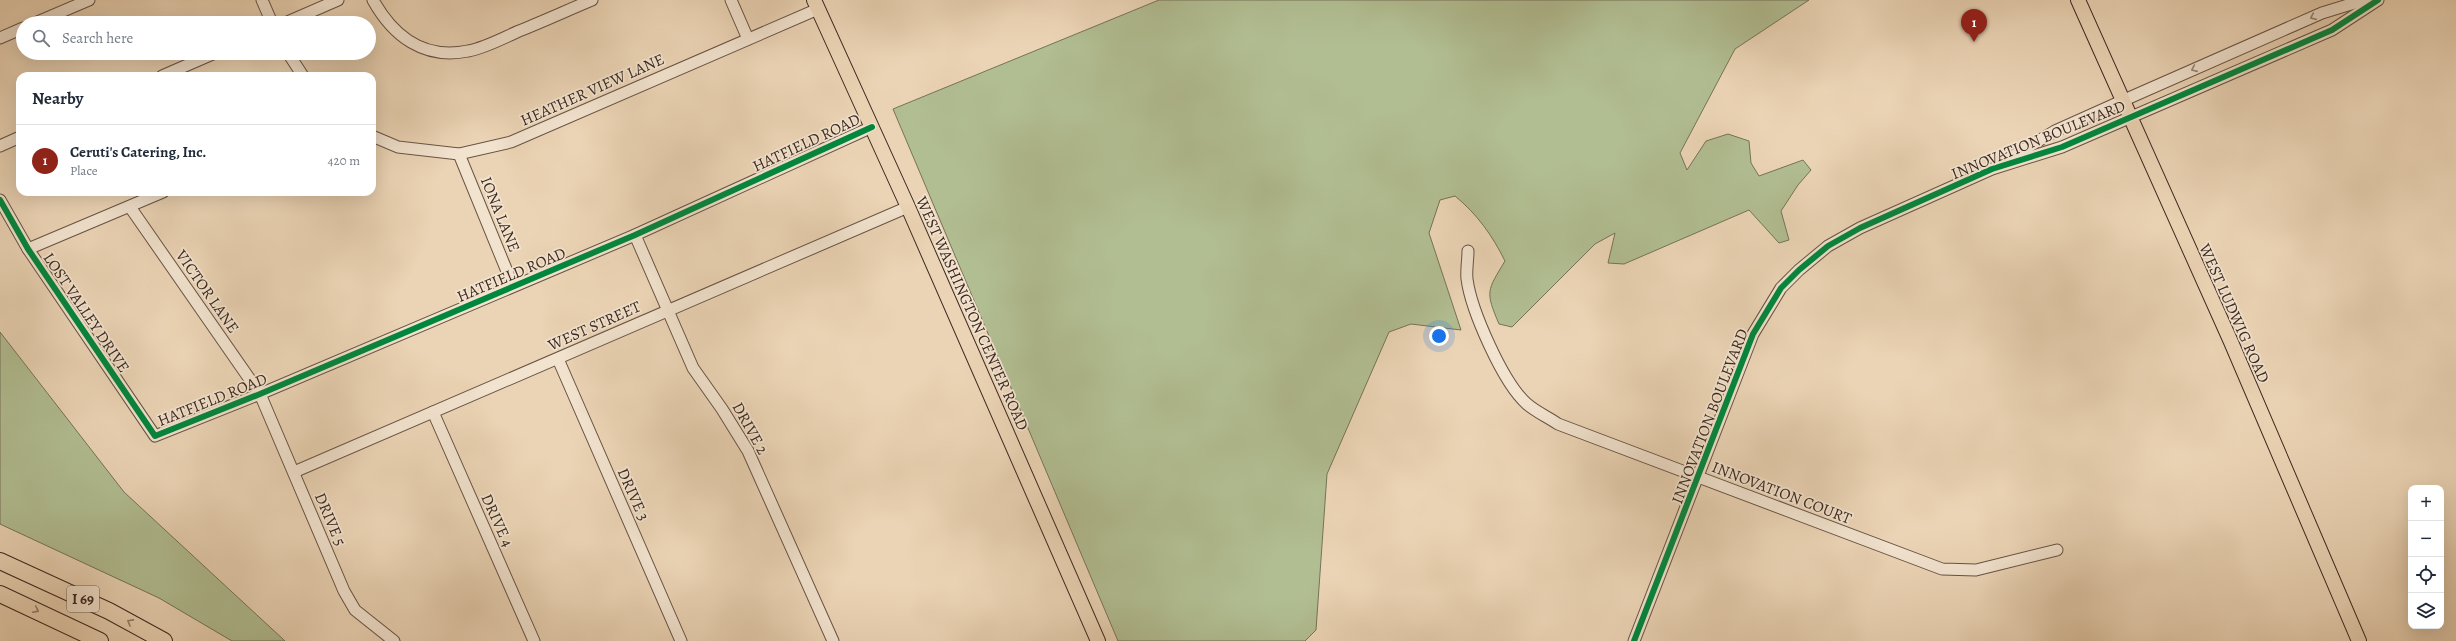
<!DOCTYPE html>
<html lang="en">
<head>
<meta charset="utf-8">
<style>
	:root { --surface:#fff; --page:#f2f2f3; --text:#1f2937; --muted:#747a83; --line:#e0e1e3; --accent:#8f2418 }
	body { margin:0; font-family:Alegreya,serif; background:var(--page); color:var(--text) }
	.controls { position:absolute; right:12px; bottom:12px; display:grid; overflow:hidden; border-radius:8px; box-shadow:0 4px 16px #0002 }
	.controls button { width:36px; height:36px; display:grid; place-items:center; padding:0; border:0; border-bottom:1px solid var(--line); background:var(--surface); color:var(--text); font:20px sans-serif }
	.you { position:absolute; left:1439px; top:336px; width:14px; height:14px; margin:-10px; border:3px solid #fff; border-radius:50%; background:#1a73e8; box-shadow:0 0 0 6px #1a73e833 }
	.badge { display:grid; place-items:center; width:26px; height:26px; border-radius:50%; background:var(--accent); color:#fff; font-size:13px; font-weight:700 }
	.pin { position:absolute; translate:-50% -33px; filter:drop-shadow(0 1px 2px #0008) }
	.pin::after { content:''; position:absolute; top:21px; width:14px; height:12px; background:inherit; clip-path:polygon(0 0,100% 0,50% 100%) }
	.list { margin:0; padding:0; list-style:none }
	h2 { display:flex; justify-content:space-between; align-items:center; height:52px; margin:0; padding:0 16px; font-size:17px }
	h2 small { font-size:13px; font-weight:400; color:var(--muted) }
	.list li { display:grid; grid-template-columns:26px 1fr auto; gap:12px; align-items:center; box-sizing:border-box; height:72px; padding:0 16px; border-top:1px solid var(--line) }
	.list b { display:block; font-size:15px; white-space:nowrap }
	.list p { margin:0; font-size:13px; white-space:nowrap; color:var(--muted) }
	.list em { font-size:13px; font-style:normal; color:var(--muted) }
	.icon { flex:none; width:22px; height:22px; fill:none; stroke:currentColor; stroke-width:2; stroke-linecap:round; stroke-linejoin:round }
	.map { position:relative; flex:none; width:2456px; height:641px; overflow:hidden }
	.search { position:absolute; background:var(--surface); box-shadow:0 4px 16px #0002; left:16px; top:16px; width:360px; height:44px; display:flex; align-items:center; gap:10px; box-sizing:border-box; padding:0 14px; border-radius:22px; color:var(--muted); font-size:15px }
	.panel { position:absolute; background:var(--surface); box-shadow:0 4px 16px #0002; left:16px; top:72px; width:360px; height:124px; border-radius:12px }
	.map>svg:first-child { display:block }
	.green { fill:#b1be92; stroke:#767359 }
	.lines { fill:none; stroke-linecap:round; stroke-linejoin:round }
	.minor-casing { stroke:#685345; stroke-width:13 }
	.major-casing { stroke:#3c2820; stroke-width:16 }
	.highway-casing { stroke:#3c2820; stroke-width:18 }
	.minor { stroke:#f2e3cf; stroke-width:11 }
	.major { stroke:#ebd4b5; stroke-width:14 }
	.highway { stroke:#ebd4b5; stroke-width:16 }
	.cycleway-casing { stroke:#f2e3cf; stroke-width:8 }
	.cycleway { stroke:#00873e; stroke-width:6 }
	.oneway { stroke:#978678 }
	.oneway2 { stroke:#947e6a }
	.labels { text-anchor:middle; stroke-width:3.5; stroke-linejoin:round; paint-order:stroke }
	.shield { fill:#f2e3cf; stroke:#736054; stroke-width:1 }
	.shield-label { font-size:15px; font-weight:bold; fill:#3c2820 }
	.street-label { font-size:16px; fill:#3c2820; stroke:#f2e3cf }
</style>
</head>
<body>
<div class="map">
<svg width="2456" height="641" viewBox="0 0 2456 641">
	<rect width="100%" height="100%" fill="#ebd4b5"/>
	<filter id="stains"><feTurbulence type="fractalNoise" baseFrequency=".005" numOctaves="4"/><feColorMatrix values="0 0 0 0 .2 0 0 0 0 .09 0 0 0 0 .02 0 0 0 .5 -.17"/></filter>
	<radialGradient id="worn" r=".72"><stop offset=".6" stop-color="#630" stop-opacity="0"/><stop offset="1" stop-color="#630" stop-opacity=".3"/></radialGradient>
	<g class="green">
		<path d="M1159 0H1809L1735 49 1680 153 1687 170 1706 141 1728 134 1749 141 1751 163 1759 176 1803 160 1811 170 1798 185 1781 211 1789 240 1779 243 1749 210 1624 264 1608 263 1615 233 1595 244 1512 327 1499 324C1485 291 1487 291 1505 261 1492 235 1477 214 1455 196L1440 200 1429 233 1461 330 1411 324 1389 332 1327 474 1316 630 1305 641H1118L893 109Z"/>
		<polygon points="0,332 124,492 285,641 232,641 159,598 0,524"/>
	</g>
	<g class="lines">
		<g class="minor-casing">
			<g id="minor">
				<polyline points="262,0 272,23"/>
				<path d="M373 0C393 36 424 60 468 51 485 48 503 38 519 31 544 21 568 10 592 0"/>
				<polyline points="731,0 748,39"/>
				<polyline points="35,23 89,0"/>
				<polyline points="285,23 338,0"/>
				<polyline points="0,38 23,28"/>
				<polyline points="288,53 303,76"/>
				<polyline points="162,76 215,53"/>
				<polyline points="372,136 398,147 459,154 511,142 818,9"/>
				<polyline points="0,146 20,137"/>
				<polyline points="459,154 513,286"/>
				<polyline points="2008,159 2055,131 2122,101 2322,13 2364,0"/>
				<polyline points="0,200 28,249 155,436 260,394 635,235 872,127"/>
				<polyline points="130,207 260,394 344,591 355,610 394,641"/>
				<polyline points="635,235 693,368 722,409 748,451 833,641"/>
				<polyline points="28,249 163,192"/>
				<path d="M1468 251C1468 260 1466 270 1467 279 1471 310 1503 383 1527 404 1536 412 1548 417 1558 424L1942 569 1976 570 2057 550"/>
				<polyline points="558,359 681,641"/>
				<polyline points="433,412 534,641"/>
				<polyline points="294,472 908,207"/>
				<polyline points="1634,641 1753,334 1781,288 1799,270 1828,246 1860,228 1992,169 2062,147 2332,30 2378,0"/>
			</g>
		</g>
		<g class="major-casing">
			<g id="major">
				<polyline points="814,0 908,207 1098,641"/>
				<polyline points="2078,0 2231,342 2359,641"/>
			</g>
		</g>
		<g class="highway-casing">
			<g id="highway">
				<polyline points="0,561 109,611 164,641"/>
				<polyline points="0,594 100,641"/>
			</g>
		</g>
		<use href="#minor" class="minor"/>
		<use href="#major" class="major"/>
		<use href="#highway" class="highway"/>
		<g class="cycleway-casing">
			<g id="cycleway">
				<polyline points="0,200 28,249 155,436 260,394 635,235 872,127"/>
				<polyline points="1634,641 1753,334 1781,288 1799,270 1828,246 1860,228 1992,169 2062,147 2332,30 2378,0"/>
			</g>
		</g>
		<use href="#cycleway" class="cycleway"/>
	</g>
	<defs><path id="oneway-chevron" d="M-2-3.5L2.5 0L-2 3.5" fill="none" stroke-width="1.6" stroke-linecap="round" stroke-linejoin="round"/></defs>
	<g class="oneway">
		<use href="#oneway-chevron" transform="translate(2313 17) rotate(156)"/>
		<use href="#oneway-chevron" transform="translate(2194 69) rotate(156)"/>
	</g>
	<g class="oneway2">
		<use href="#oneway-chevron" transform="translate(36 610) rotate(26)"/>
		<use href="#oneway-chevron" transform="translate(130 622) rotate(-151)"/>
	</g>
	<g class="labels">
		<rect class="shield" x="67" y="586" width="32" height="26" rx="3"/>
		<g class="shield-label">
			<text x="83" y="604">I 69</text>
		</g>
		<g class="street-label">
			<text transform="translate(592 89) rotate(-24)" y="6">HEATHER VIEW LANE</text>
			<text transform="translate(2038 139) rotate(-22)" y="6">INNOVATION BOULEVARD</text>
			<text transform="translate(806 142) rotate(-25)" y="6">HATFIELD ROAD</text>
			<text transform="translate(501 214) rotate(68)" y="6">IONA LANE</text>
			<text transform="translate(511 274) rotate(-23)" y="6">HATFIELD ROAD</text>
			<text transform="translate(208 291) rotate(55)" y="6">VICTOR LANE</text>
			<text transform="translate(87 312) rotate(56)" y="6">LOST VALLEY DRIVE</text>
			<text transform="translate(973 313) rotate(66)" y="6">WEST WASHINGTON CENTER ROAD</text>
			<text transform="translate(2235 313) rotate(66)" y="6">WEST LUDWIG ROAD</text>
			<text transform="translate(594 325) rotate(-24)" y="6">WEST STREET</text>
			<text transform="translate(212 399) rotate(-22)" y="6">HATFIELD ROAD</text>
			<text transform="translate(1709 416) rotate(-69)" y="6">INNOVATION BOULEVARD</text>
			<text transform="translate(751 428) rotate(61)" y="6">DRIVE 2</text>
			<text transform="translate(1782 492) rotate(21)" y="6">INNOVATION COURT</text>
			<text transform="translate(634 494) rotate(66)" y="6">DRIVE 3</text>
			<text transform="translate(331 519) rotate(67)" y="6">DRIVE 5</text>
			<text transform="translate(498 520) rotate(66)" y="6">DRIVE 4</text>
		</g>
	</g>
	<rect width="100%" height="100%" filter="url(#stains)"/>
	<rect width="100%" height="100%" fill="url(#worn)"/>
</svg>
<div class="controls">
<button>+</button>
<button>−</button>
<button><svg class="icon" aria-label="locate" viewBox="0 0 24 24"><circle cx="12" cy="12" r="6"/><path d="M12 2v4M12 18v4M2 12h4M18 12h4"/></svg></button>
<button><svg class="icon" aria-label="layers" viewBox="0 0 24 24"><path d="M12 4l9 5-9 5-9-5zM3 14l9 5 9-5"/></svg></button>
</div>
<div class="you"></div>
<div class="pin badge" style="left:1974px;top:42px">1</div>
<div class="search"><svg class="icon" aria-label="search" viewBox="0 0 24 24"><circle cx="10" cy="10" r="6"/><path d="M15 15l6 6"/></svg>Search here</div>
<section class="panel">
<h2>Nearby<small></small></h2>
<ul class="list">
<li><span class="badge">1</span><div><b>Ceruti's Catering, Inc.</b><p>Place</p></div><em>420 m</em></li>
</ul>
</section>
</div>
</body>
</html>
